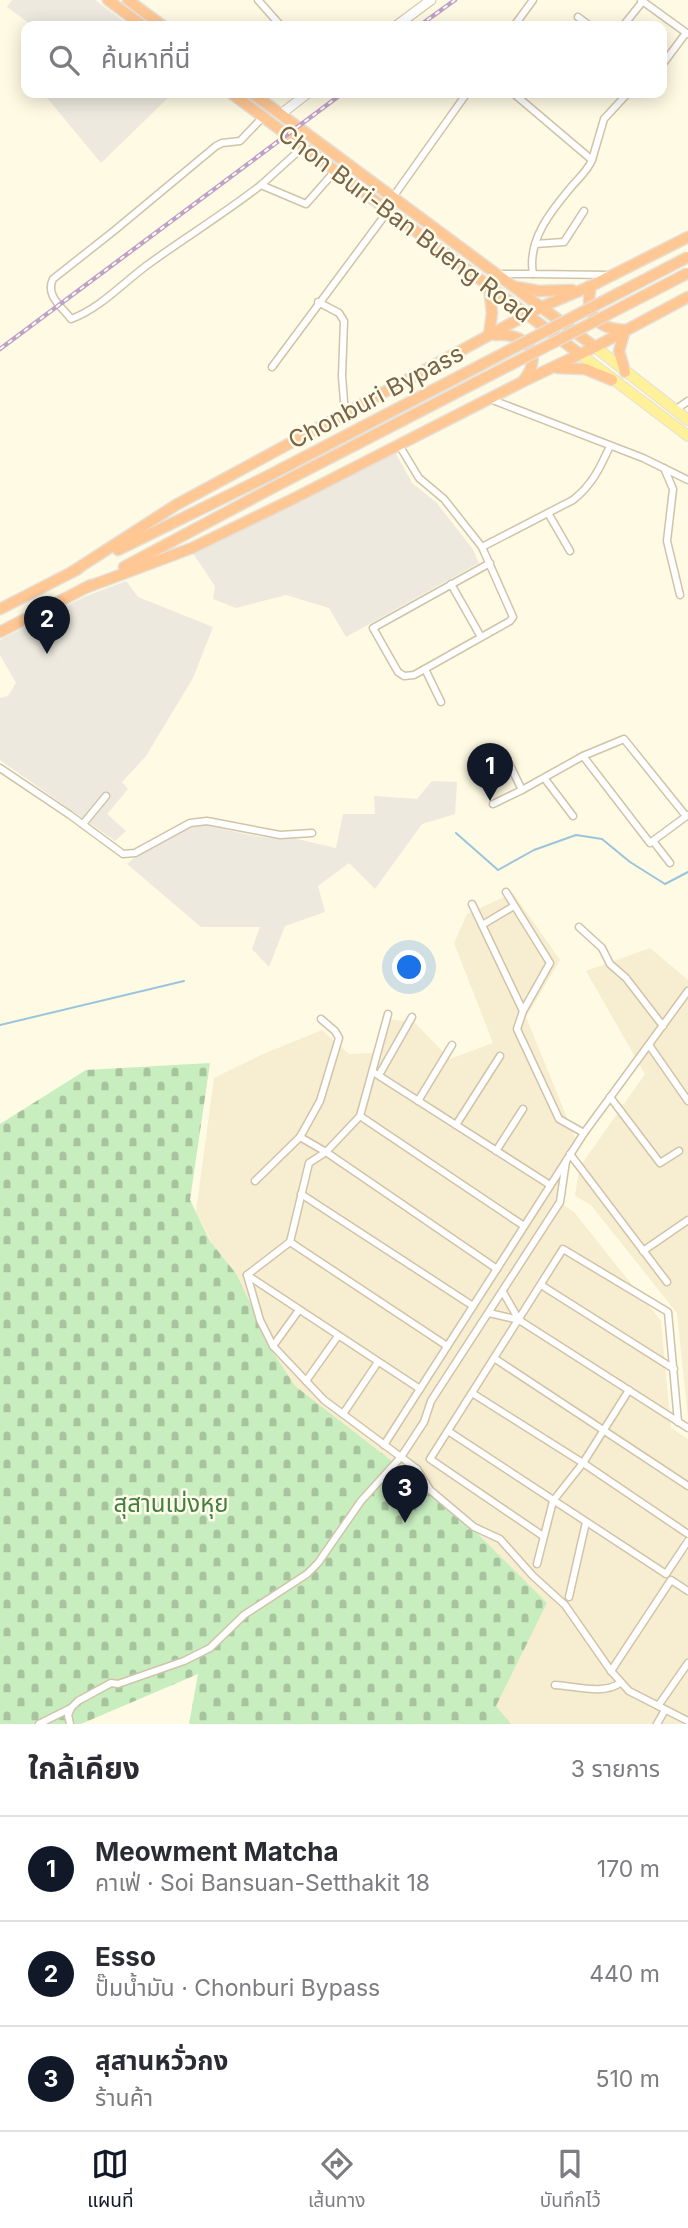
<!DOCTYPE html>
<html lang="th">
<head>
<meta charset="utf-8">
<style>
	:root { --surface:#fff; --page:#f7f7f7; --text:#2b2b33; --muted:#7c7c81; --line:#e1e1e2; --accent:#111827 }
	body { margin:0; font-family:Inter,"Noto Sans Thai",sans-serif; background:var(--page); color:var(--text) }
	.you { position:absolute; left:410px; top:968px; width:24px; height:24px; margin:-18px; border:5px solid #fff; border-radius:50%; background:#1a73e8; box-shadow:0 0 0 10px #1a73e833 }
	.badge { display:grid; place-items:center; width:46px; height:46px; border-radius:50%; background:var(--accent); color:#fff; font-size:23px; font-weight:700 }
	.pin { position:absolute; translate:-50% -58px; filter:drop-shadow(0 2px 4px #0008) }
	.pin::after { content:''; position:absolute; top:37px; width:24px; height:21px; background:inherit; clip-path:polygon(0 0,100% 0,50% 100%) }
	.list { margin:0; padding:0; list-style:none }
	h2 { display:flex; justify-content:space-between; align-items:center; height:91px; margin:0; padding:0 28px; font-size:30px }
	h2 small { font-size:23px; font-weight:400; color:var(--muted) }
	.list li { display:grid; grid-template-columns:46px 1fr auto; gap:21px; align-items:center; box-sizing:border-box; height:105px; padding:0 28px; border-top:2px solid var(--line) }
	.list b { display:block; font-size:26px; white-space:nowrap }
	.list p { margin:0; font-size:23px; white-space:nowrap; color:var(--muted) }
	.list em { font-size:23px; font-style:normal; color:var(--muted) }
	.icon { flex:none; width:38px; height:38px; fill:none; stroke:currentColor; stroke-width:2; stroke-linecap:round; stroke-linejoin:round }
	.map { position:relative; flex:none; width:688px; height:1724px; overflow:hidden }
	.search { position:absolute; background:var(--surface); box-shadow:0 4px 18px #0003; left:21px; right:21px; top:21px; height:77px; display:flex; align-items:center; gap:18px; box-sizing:border-box; padding:0 24px; border-radius:14px; color:var(--muted); font-size:26px }
	.sheet { height:406px; background:var(--surface) }
	nav { display:flex; justify-content:space-around; align-items:center; box-sizing:border-box; height:98px; border-top:2px solid var(--line); background:var(--surface); font-size:19px; color:var(--muted) }
	nav a { display:grid; justify-items:center; gap:4px }
	nav .on { color:var(--accent) }
	.map>svg:first-child { display:block }
	.residential { fill:#f7eed1 }
	.industrial { fill:#ede9de }
	.cemetery { fill:url(#cemetery-stones) }
	.lines { fill:none; stroke-linecap:round; stroke-linejoin:round }
	.stream { stroke:#9bc4dd; stroke-width:2 }
	.street-casing { stroke:#d1c3a8; stroke-width:9 }
	.secondary-casing { stroke:#d5c5a5; stroke-width:11 }
	.primary-casing { stroke:#e4e0da; stroke-width:12 }
	.highway-casing { stroke:#e4e0da; stroke-width:13 }
	.street { stroke:#fff; stroke-width:6 }
	.secondary { stroke:#fff; stroke-width:9 }
	.primary { stroke:#fff09a; stroke-width:10 }
	.highway { stroke:#ffc794; stroke-width:10 }
	.rail-casing { stroke:#bfa0c9; stroke-width:4.5 }
	.rail { stroke:#fffcec; stroke-width:2; stroke-dasharray:5; stroke-linecap:butt }
	.highway-bridge-casing { stroke:#e4e0da; stroke-width:13; stroke-linecap:butt }
	.highway-bridge { stroke:#ffc794; stroke-width:10 }
	.labels { text-anchor:middle; stroke-width:5; stroke-linejoin:round; paint-order:stroke }
	.street-label { font-size:24px; fill:#796446; stroke:#fffcec }
	.park-label { font-size:24px; fill:#42813d; stroke:#fffcec }
</style>
</head>
<body>
<div class="map">
<svg width="688" height="1724" viewBox="0 0 688 1724">
	<defs>
		<pattern id="cemetery-stones" width="16" height="16" patternUnits="userSpaceOnUse" patternTransform="scale(1.75)"><rect width="16" height="16" fill="#c8eec0"/><path d="M2 7V4a2 2 0 0 1 4 0v3zM10 15v-3a2 2 0 0 1 4 0v3z" fill="#a7c49e"/></pattern>
	</defs>
	<rect width="100%" height="100%" fill="#fefae3"/>
	<g class="residential">
		<polygon points="513,893 560,960 526,1017 579,1147 564,1175 561,1203 574,1212 661,1321 671,1428 688,1439 688,1525 680,1546 688,1552 688,1724 509,1724 493,1705 297,1393 265,1346 196,1212 214,1078 261,1055 322,1030 349,1054 376,1053 386,1019 414,1022 450,1059 493,1043 454,943 467,914"/>
		<polygon points="650,948 688,980 688,1419 677,1313 591,1205 575,1196 579,1168 645,1074 586,971"/>
	</g>
	<g class="industrial">
		<polygon points="12,0 95,0 130,26 33,26 7,7"/>
		<polygon points="43,93 173,93 101,163"/>
		<polygon points="395,452 412,483 436,502 472,548 479,563 346,637 329,608 286,595 236,608 213,599 215,586 192,552"/>
		<polygon points="126,581 138,597 213,627 193,678 146,756 122,782 128,789 107,814 126,831 115,841 0,760 0,698 8,696 16,683 0,655 0,640 84,597"/>
		<polygon points="432,781 457,782 455,814 422,824 375,889 349,863 318,886 325,912 285,926 269,967 252,949 260,927 201,927 127,864 135,857 189,827 206,825 245,834 277,839 293,838 336,848 343,814 375,814 374,796 417,799"/>
	</g>
	<polygon class="cemetery" points="210,1063 190,1200 210,1241 237,1275 272,1351 295,1386 402,1469 479,1535 547,1603 496,1706 511,1724 189,1724 198,1674 81,1724 0,1724 0,1124 86,1070"/>
	<g class="lines">
		<g class="stream">
			<polyline points="456,833 498,870 534,850 576,835 602,839 630,862 665,884 688,872"/>
			<polyline points="0,1025 184,981"/>
		</g>
		<g class="street-casing">
			<g id="street">
				<polyline points="258,0 281,26"/>
				<polyline points="641,0 688,34"/>
				<polyline points="578,17 590,26"/>
				<polyline points="514,26 533,0"/>
				<polyline points="623,26 643,1"/>
				<polyline points="662,65 686,33"/>
				<polyline points="513,93 592,160 604,119 628,93"/>
				<path d="M263 117 240 141 222 143 216 146 115 230 53 279C45 295 61 306 71 319 99 309 122 284 146 266 184 238 224 214 261 185L306 204 335 171"/>
				<path d="M592 160C588 170 579 178 572 186 551 211 527 240 533 274L608 275"/>
				<polyline points="261,185 303,147"/>
				<polyline points="393,197 467,93"/>
				<polyline points="535,244 564,242 584,211"/>
				<polyline points="500,274 533,274"/>
				<polyline points="318,302 339,313 344,321 342,376 345,414"/>
				<polyline points="272,367 388,211"/>
				<polyline points="490,399 643,458 688,480"/>
				<polyline points="675,410 688,401"/>
				<polyline points="399,445 419,478 444,499 482,547 513,617 510,621 414,675 404,676 398,672 373,628 490,563"/>
				<polyline points="664,468 673,489 667,541 680,595"/>
				<polyline points="548,513 570,551"/>
				<path d="M482 547 573 500C592 485 600 468 610 446"/>
				<polyline points="451,584 481,637"/>
				<polyline points="425,669 441,702"/>
				<polyline points="504,753 522,790 583,756 650,843 688,815"/>
				<polyline points="583,756 624,739 686,816"/>
				<polyline points="0,768 70,815 123,854 135,853 190,823 207,821 280,835 312,833"/>
				<polyline points="545,779 573,816"/>
				<polyline points="493,804 522,790"/>
				<polyline points="83,824 106,796"/>
				<polyline points="653,841 670,863"/>
				<polyline points="506,892 550,963 523,1011 517,1029 559,1119 584,1133"/>
				<polyline points="472,904 523,1011"/>
				<polyline points="482,925 514,906"/>
				<polyline points="579,927 602,948 610,964 626,978 663,1026"/>
				<polyline points="649,1045 688,1101"/>
				<polyline points="373,1072 550,1185"/>
				<polyline points="379,1075 412,1017"/>
				<polyline points="610,1097 660,1163 679,1151"/>
				<polyline points="418,1101 452,1045"/>
				<polyline points="360,1116 524,1226"/>
				<polyline points="456,1125 500,1056"/>
				<polyline points="300,1137 326,1152 497,1269"/>
				<polyline points="496,1151 523,1109"/>
				<polyline points="570,1154 667,1282"/>
				<polyline points="255,1181 300,1137 320,1101 339,1038 335,1031 321,1019"/>
				<polyline points="301,1194 473,1306"/>
				<polyline points="290,1242 447,1346"/>
				<polyline points="643,1251 688,1220"/>
				<polyline points="247,1275 260,1320 273,1346 324,1400 417,1469 430,1490 474,1527 500,1539 533,1576 565,1605 611,1671 629,1691 688,1721"/>
				<polyline points="247,1275 290,1242 309,1163 326,1152 360,1116 388,1014"/>
				<polyline points="247,1275 420,1389"/>
				<polyline points="541,1285 674,1369"/>
				<polyline points="489,1313 519,1320 503,1292"/>
				<polyline points="519,1320 688,1428"/>
				<polyline points="273,1346 299,1310"/>
				<polyline points="494,1358 688,1486"/>
				<polyline points="306,1381 338,1336"/>
				<polyline points="472,1393 583,1463 688,1534"/>
				<polyline points="343,1414 378,1362"/>
				<polyline points="448,1431 666,1574 688,1541"/>
				<polyline points="384,1445 584,1133 688,991"/>
				<polyline points="543,1536 430,1459 563,1249 668,1312 678,1422"/>
				<polyline points="537,1564 553,1501 583,1463 629,1390"/>
				<polyline points="569,1597 586,1522"/>
				<polyline points="611,1671 671,1580 688,1591"/>
				<path d="M555 1685C575 1686 604 1695 620 1683"/>
				<polyline points="658,1706 688,1663"/>
				<polyline points="39,1724 71,1708 78,1701 111,1683 118,1684 184,1661 210,1648 244,1615 307,1574 318,1563 361,1501 401,1457 424,1422 431,1401 560,1202 566,1161"/>
				<polyline points="70,1724 68,1715 71,1708"/>
				<polyline points="657,1724 665,1710"/>
			</g>
		</g>
		<g class="secondary-casing">
			<g id="secondary">
				<polyline points="396,26 431,0"/>
				<polyline points="281,114 308,93"/>
			</g>
		</g>
		<g class="primary-casing">
			<g id="primary">
				<polyline points="595,347 688,420"/>
				<polyline points="580,354 688,436"/>
			</g>
		</g>
		<g class="highway-casing">
			<g id="highway">
				<polyline points="108,0 143,26"/>
				<polyline points="128,0 163,26"/>
				<polyline points="231,93 580,354"/>
				<polyline points="252,93 595,347"/>
				<polyline points="489,287 492,313 489,335"/>
				<polyline points="516,287 539,291 572,290"/>
				<path d="M588 287 591 286C584 314 597 329 625 330"/>
				<path d="M495 335C526 332 544 354 524 380"/>
				<polyline points="558,368 585,369 612,380"/>
				<polyline points="625,372 619,351 625,330"/>
				<polyline points="118,550 268,476"/>
				<polyline points="124,567 272,488"/>
				<polyline points="72,572 176,505 541,307 591,286 688,237"/>
				<polyline points="85,588 192,548 291,500 524,381 595,347 688,297"/>
				<polyline points="0,609 78,569"/>
				<polyline points="0,632 91,585"/>
			</g>
		</g>
		<use href="#street" class="street"/>
		<use href="#secondary" class="secondary"/>
		<use href="#primary" class="primary"/>
		<use href="#highway" class="highway"/>
		<g class="rail-casing">
			<g id="rail">
				<polyline points="419,26 455,0"/>
				<polyline points="0,349 343,93"/>
			</g>
		</g>
		<use href="#rail" class="rail"/>
		<g class="highway-bridge-casing">
			<g id="highway-bridge">
				<polyline points="268,476 688,257"/>
				<polyline points="272,488 688,273"/>
			</g>
		</g>
		<use href="#highway-bridge" class="highway-bridge"/>
	</g>
	<g class="labels">
		<g class="street-label">
			<text transform="translate(405 224) rotate(37)" y="8">Chon Buri-Ban Bueng Road</text>
			<text transform="translate(376 397) rotate(-28)" y="8">Chonburi Bypass</text>
		</g>
		<g class="park-label">
			<text x="171" y="1512">สุสานเม่งหุย</text>
		</g>
	</g>
</svg>
<div class="you"></div>
<div class="pin badge" style="left:490px;top:801px">1</div>
<div class="pin badge" style="left:47px;top:654px">2</div>
<div class="pin badge" style="left:405px;top:1523px">3</div>
<div class="search"><svg class="icon" aria-label="search" viewBox="0 0 24 24"><circle cx="10" cy="10" r="6"/><path d="M15 15l6 6"/></svg>ค้นหาที่นี่</div>
</div>
<section class="sheet">
<h2>ใกล้เคียง<small>3 รายการ</small></h2>
<ul class="list">
<li><span class="badge">1</span><div><b>Meowment Matcha</b><p>คาเฟ่ · Soi Bansuan-Setthakit 18</p></div><em>170 m</em></li>
<li><span class="badge">2</span><div><b>Esso</b><p>ปั๊มน้ำมัน · Chonburi Bypass</p></div><em>440 m</em></li>
<li><span class="badge">3</span><div><b>สุสานหวั่วกง</b><p>ร้านค้า</p></div><em>510 m</em></li>
</ul>
</section>
<nav>
<a class="on"><svg class="icon" aria-label="map" viewBox="0 0 24 24"><path d="M3 6l6-2 6 2 6-2v14l-6 2-6-2-6 2zM9 4v14M15 6v14"/></svg>แผนที่</a>
<a><svg class="icon" aria-label="directions" viewBox="0 0 24 24"><path d="M12 3l9 9-9 9-9-9zM9 14v-3h6M13 9l2 2-2 2"/></svg>เส้นทาง</a>
<a><svg class="icon" aria-label="saved" viewBox="0 0 24 24"><path d="M7 4h10v16l-5-4-5 4z"/></svg>บันทึกไว้</a>
</nav>
</body>
</html>
